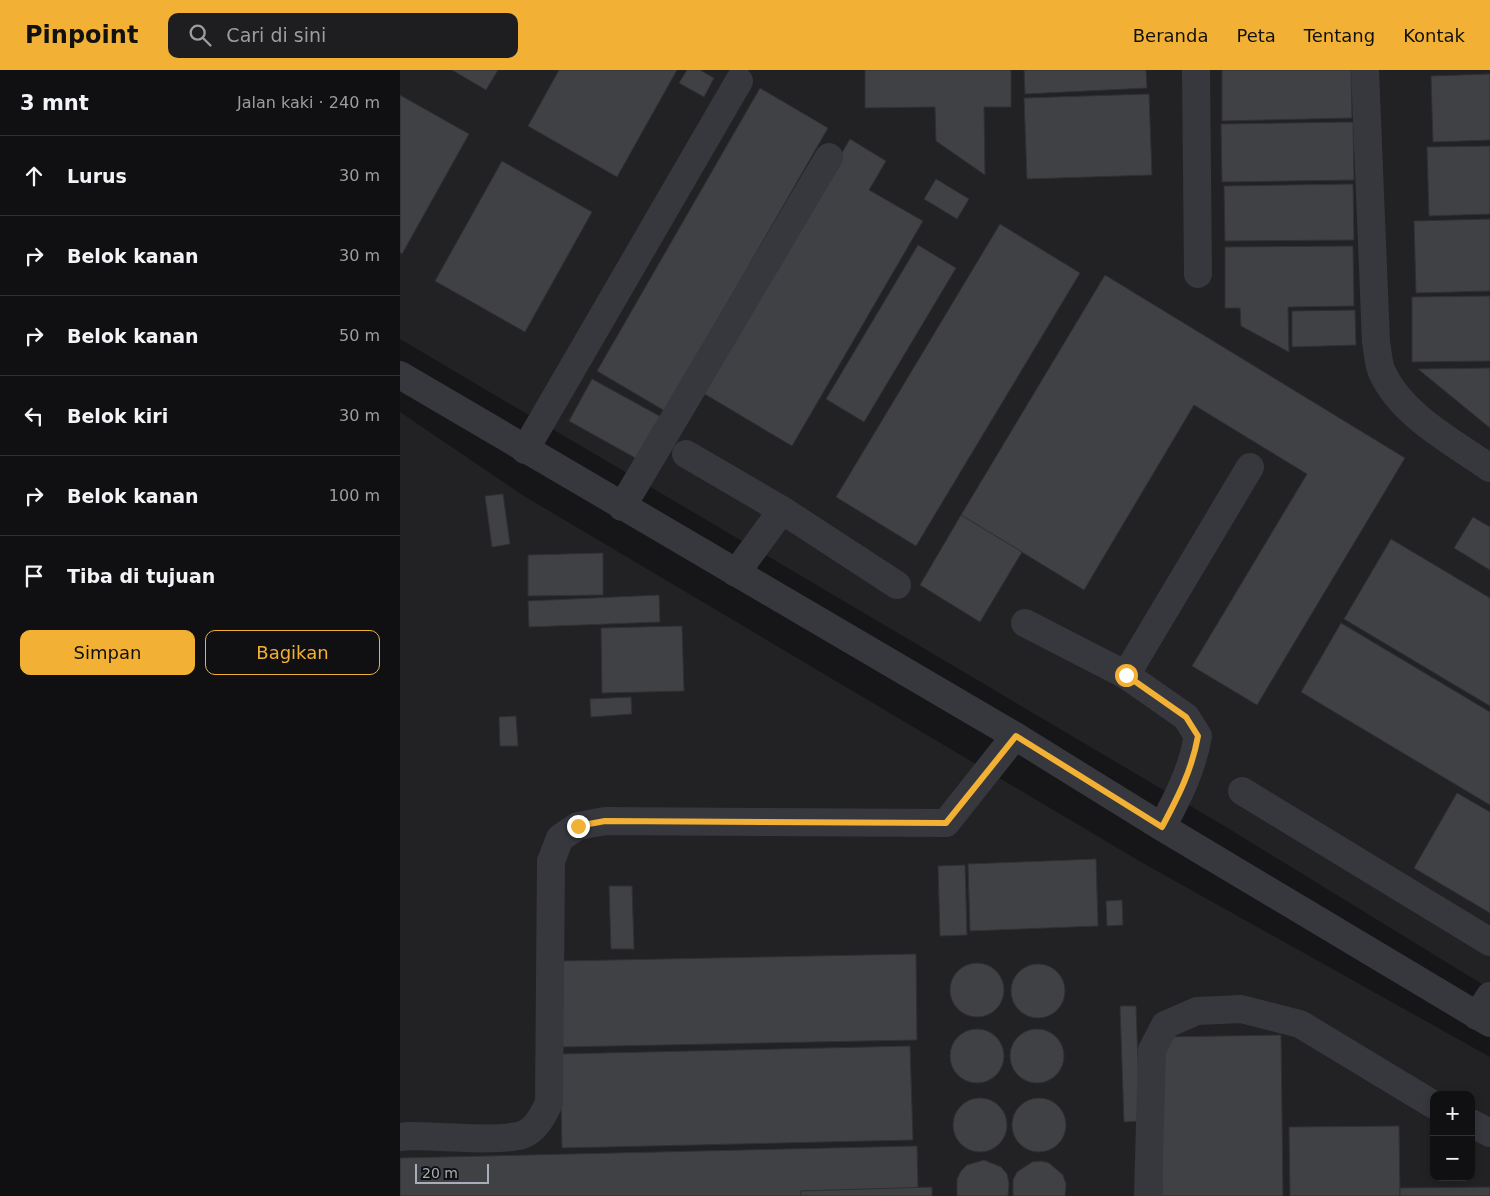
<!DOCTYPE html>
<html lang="id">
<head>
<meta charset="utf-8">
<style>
	:root { --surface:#101012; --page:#1e1e20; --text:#f1f3f6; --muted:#9c9d9f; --line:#303032; --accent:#f2b134 }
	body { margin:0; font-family:"DejaVu Sans",sans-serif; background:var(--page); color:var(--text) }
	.controls { position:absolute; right:15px; bottom:15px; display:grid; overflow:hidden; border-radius:10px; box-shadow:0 2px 8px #0003 }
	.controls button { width:45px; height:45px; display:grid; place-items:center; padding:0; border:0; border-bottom:1px solid var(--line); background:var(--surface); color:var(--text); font:25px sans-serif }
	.scale { position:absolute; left:15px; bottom:12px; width:74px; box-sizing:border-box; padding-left:5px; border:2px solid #a8adb8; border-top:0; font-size:14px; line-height:18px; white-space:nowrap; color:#a8adb8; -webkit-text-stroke:4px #111113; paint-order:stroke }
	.stop { position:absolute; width:15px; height:15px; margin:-11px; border:4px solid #f2b134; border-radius:50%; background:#fff }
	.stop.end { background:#f2b134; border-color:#fff; box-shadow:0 1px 5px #0008 }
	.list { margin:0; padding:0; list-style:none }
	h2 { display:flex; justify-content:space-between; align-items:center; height:65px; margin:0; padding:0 20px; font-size:21px }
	h2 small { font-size:16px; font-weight:400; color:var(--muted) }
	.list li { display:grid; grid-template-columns:32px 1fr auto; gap:15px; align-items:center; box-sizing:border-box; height:80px; padding:0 20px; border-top:1px solid var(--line) }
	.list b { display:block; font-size:19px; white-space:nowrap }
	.list em { font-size:16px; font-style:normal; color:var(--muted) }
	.actions { display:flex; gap:10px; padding:15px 20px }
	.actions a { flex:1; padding:11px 0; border:1px solid var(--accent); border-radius:10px; text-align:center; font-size:18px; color:var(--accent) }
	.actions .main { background:var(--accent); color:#111 }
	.icon { flex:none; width:28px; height:28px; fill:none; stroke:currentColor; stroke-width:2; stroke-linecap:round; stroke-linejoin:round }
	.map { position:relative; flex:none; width:1090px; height:1126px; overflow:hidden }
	header { display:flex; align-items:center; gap:30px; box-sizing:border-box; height:70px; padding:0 25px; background:var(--accent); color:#111 }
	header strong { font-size:24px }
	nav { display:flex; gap:28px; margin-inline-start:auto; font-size:18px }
	.search { width:350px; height:45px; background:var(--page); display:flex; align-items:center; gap:12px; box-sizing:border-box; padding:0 18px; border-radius:10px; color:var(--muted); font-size:19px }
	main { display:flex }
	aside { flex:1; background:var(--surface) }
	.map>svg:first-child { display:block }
	.built { fill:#222225; fill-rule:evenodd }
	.building { fill:#404145; stroke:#303034 }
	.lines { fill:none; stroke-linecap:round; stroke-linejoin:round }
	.minor { stroke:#37383d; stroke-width:28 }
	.route { stroke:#f2b134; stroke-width:6 }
</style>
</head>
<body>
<header>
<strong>Pinpoint</strong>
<div class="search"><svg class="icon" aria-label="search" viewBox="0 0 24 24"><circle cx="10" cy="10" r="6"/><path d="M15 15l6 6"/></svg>Cari di sini</div>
<nav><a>Beranda</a><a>Peta</a><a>Tentang</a><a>Kontak</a></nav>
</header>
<main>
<aside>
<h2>3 mnt<small>Jalan kaki · 240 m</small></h2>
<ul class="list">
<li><svg class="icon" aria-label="ahead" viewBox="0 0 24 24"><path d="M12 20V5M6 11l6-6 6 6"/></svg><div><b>Lurus</b></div><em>30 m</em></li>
<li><svg class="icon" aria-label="right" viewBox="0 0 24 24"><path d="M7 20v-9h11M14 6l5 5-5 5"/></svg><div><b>Belok kanan</b></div><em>30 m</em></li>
<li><svg class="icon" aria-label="right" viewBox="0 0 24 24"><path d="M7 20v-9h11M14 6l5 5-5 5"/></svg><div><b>Belok kanan</b></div><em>50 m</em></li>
<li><svg class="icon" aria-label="left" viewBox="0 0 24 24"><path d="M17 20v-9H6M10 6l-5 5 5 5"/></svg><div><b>Belok kiri</b></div><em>30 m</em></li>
<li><svg class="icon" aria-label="right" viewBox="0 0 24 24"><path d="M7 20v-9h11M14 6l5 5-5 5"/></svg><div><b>Belok kanan</b></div><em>100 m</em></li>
<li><svg class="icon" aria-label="arrive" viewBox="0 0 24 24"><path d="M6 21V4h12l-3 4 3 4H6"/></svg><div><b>Tiba di tujuan</b></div></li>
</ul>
<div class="actions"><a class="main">Simpan</a><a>Bagikan</a></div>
</aside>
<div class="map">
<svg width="1090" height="1126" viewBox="0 0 1090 1126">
	<rect width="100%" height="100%" fill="#161618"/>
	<g class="built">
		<polygon points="0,0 1090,0 1090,919 826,757 0,269"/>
		<path d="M0 342 124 426 741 792 1090 987V1126H0ZM1034 1025H1071V1107H1034Z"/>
	</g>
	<g class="building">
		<polygon points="52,0 98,0 86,20"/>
		<polygon points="159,0 277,0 217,107 128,56"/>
		<polygon points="287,0 300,0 314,8 304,27 279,13"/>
		<polygon points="465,0 611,0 611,37 584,37 585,105 536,71 535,37 465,38"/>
		<polygon points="624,0 746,0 747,18 625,24"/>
		<polygon points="822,0 951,0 952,48 822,51"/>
		<polygon points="1090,4 1090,70 1033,72 1031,6"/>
		<polygon points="360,18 428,58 265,341 197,301"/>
		<polygon points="749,24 752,105 627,109 624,28"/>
		<polygon points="0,25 69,64 2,184 0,182"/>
		<polygon points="953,52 954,110 822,112 821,54"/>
		<polygon points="450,69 486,91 469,120 523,151 392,376 303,323"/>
		<polygon points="1090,76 1090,144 1029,146 1027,77"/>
		<polygon points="102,91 192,142 125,262 35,211"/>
		<polygon points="536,109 569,129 557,149 524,129"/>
		<polygon points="953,114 954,170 825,171 824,116"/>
		<polygon points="1090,149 1090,221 1016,223 1014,151"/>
		<polygon points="600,154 680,203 516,476 436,427"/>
		<polygon points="518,175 556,198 464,352 426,329"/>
		<polygon points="953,176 954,236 888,237 889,282 841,256 840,238 825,238 825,177"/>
		<polygon points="705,205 1005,388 857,635 792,596 907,404 794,335 684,520 561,445"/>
		<polygon points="1090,226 1090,291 1012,292 1012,227"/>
		<polygon points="955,240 956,275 892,277 892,241"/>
		<polygon points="1090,298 1090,358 1018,299"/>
		<polygon points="192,309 263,348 239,390 169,351"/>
		<polygon points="103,424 110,474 92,477 85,426"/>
		<polygon points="561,445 622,482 580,552 520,515"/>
		<polygon points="1073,447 1090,457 1090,500 1054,478"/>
		<polygon points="991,469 1090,528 1090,636 944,549"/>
		<polygon points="203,483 203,525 128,526 128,485"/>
		<polygon points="259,525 260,552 129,557 128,531"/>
		<polygon points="941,553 1090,642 1090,735 901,622"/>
		<polygon points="282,556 284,621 202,623 201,558"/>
		<polygon points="231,627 232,644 191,647 190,629"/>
		<polygon points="116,646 118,676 100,676 99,647"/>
		<polygon points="1057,723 1090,742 1090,843 1014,798"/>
		<polygon points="696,789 698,856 570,861 568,794"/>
		<polygon points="565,795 567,865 540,866 538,796"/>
		<polygon points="209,816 232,816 234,879 211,879"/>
		<polygon points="722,830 723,855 707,856 706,831"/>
		<polygon points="516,884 517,970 162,977 160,891"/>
		<circle cx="577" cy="920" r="27"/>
		<circle cx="638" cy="921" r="27"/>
		<polygon points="720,936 736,936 740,1051 724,1052"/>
		<circle cx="637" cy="986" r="27"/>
		<circle cx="577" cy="986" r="27"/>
		<polygon points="881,965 883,1126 762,1126 760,967"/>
		<polygon points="510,976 513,1070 162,1078 160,984"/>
		<circle cx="639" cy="1055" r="27"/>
		<circle cx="580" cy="1055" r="27"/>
		<polygon points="999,1056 1000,1126 890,1126 889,1057"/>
		<polygon points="517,1076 518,1118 401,1121 401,1126 0,1126 0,1088"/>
		<polygon points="584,1090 601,1097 607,1104 609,1113 608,1126 557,1126 557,1109 561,1101 567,1095"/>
		<polygon points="641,1091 649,1093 663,1105 666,1114 665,1126 613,1126 613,1110 617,1102 632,1092"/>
		<polygon points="532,1117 532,1126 401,1126 401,1121"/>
		<polygon points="1090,1117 1090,1126 1000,1126 1000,1118"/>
	</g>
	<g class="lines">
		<g class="minor">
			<polyline points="796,0 798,204"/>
			<path d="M965 0 976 272C978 282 978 294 982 302 1001 345 1053 372 1090 398"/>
			<polyline points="0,305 615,666 762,757 1090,953"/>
			<polyline points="125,380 339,11"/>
			<polyline points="286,384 382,440"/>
			<polyline points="222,437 429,87"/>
			<polyline points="336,503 382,440 497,515"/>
			<path d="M625 553 726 605 786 647 798 666C792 700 778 727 762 757"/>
			<polyline points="726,605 850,397"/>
			<polyline points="842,721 1090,872"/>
			<polyline points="1077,946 1090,926"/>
			<polyline points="1071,1053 1090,1063"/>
			<path d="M0 1067 9 1066C37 1066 98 1072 122 1065 136 1060 143 1045 149 1033L151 791 160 768 178 756 205 751 546 753 615 666"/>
			<polyline points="748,1126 752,980 765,955 797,941 841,939 900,954 1034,1035"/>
		</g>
	</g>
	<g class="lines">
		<path class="route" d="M178 756 205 751 546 753 616 666 762 757C778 727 792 700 798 666L786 647 726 605"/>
	</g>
</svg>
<div class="controls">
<button>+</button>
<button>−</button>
</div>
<div class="scale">20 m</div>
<div class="stop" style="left:726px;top:605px"></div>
<div class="stop end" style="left:178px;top:756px"></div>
</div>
</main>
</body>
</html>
